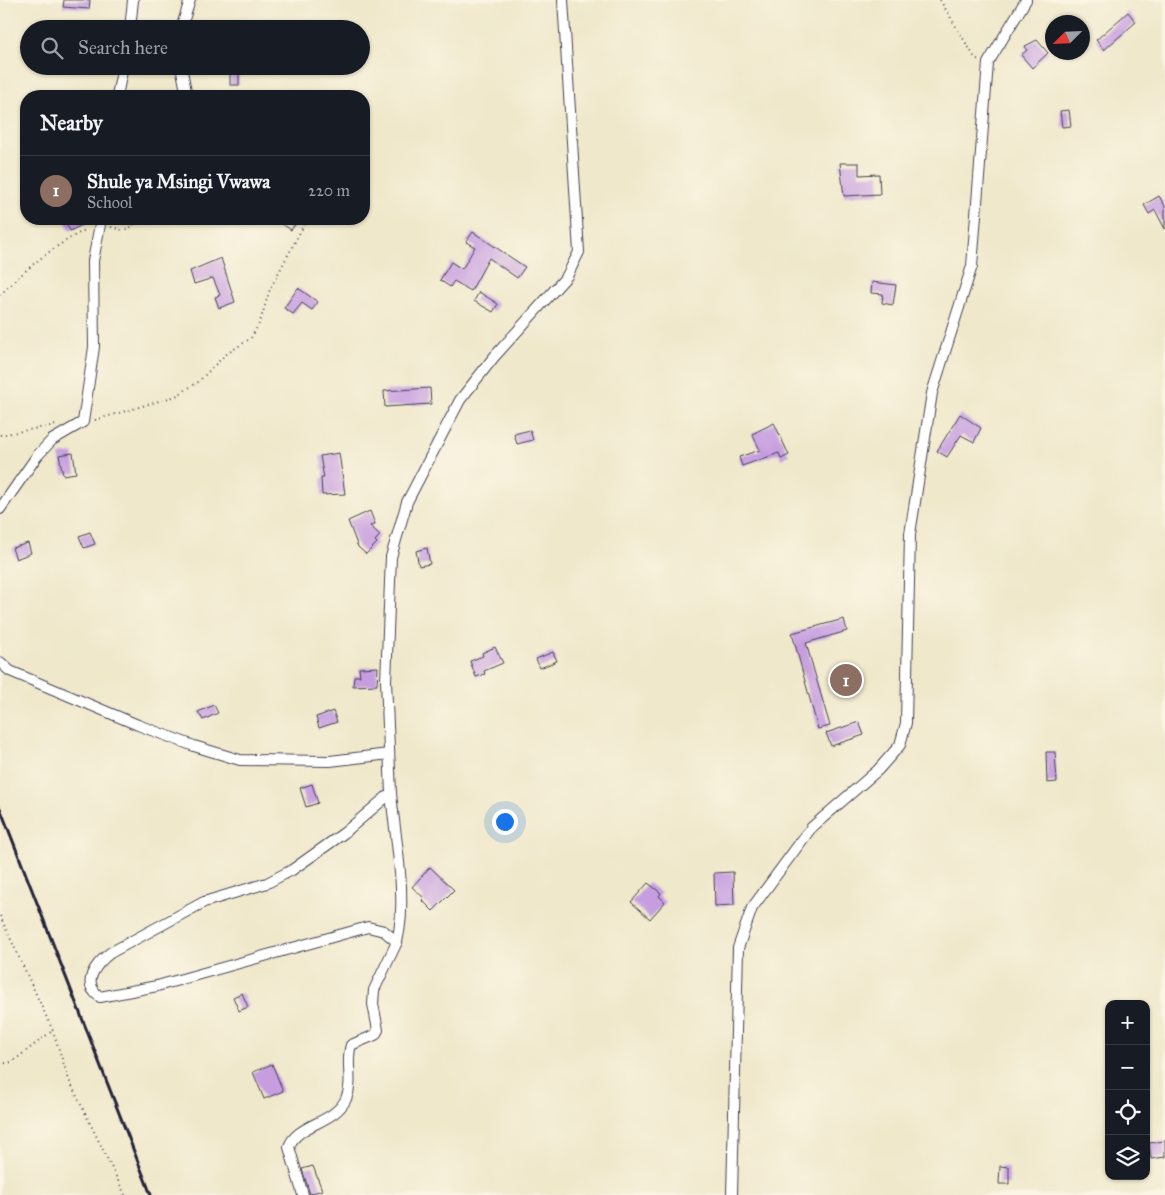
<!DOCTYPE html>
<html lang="en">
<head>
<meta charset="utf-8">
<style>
	:root { --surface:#171b24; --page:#20242c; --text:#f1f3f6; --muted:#9ea1a6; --line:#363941; --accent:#7c3aed }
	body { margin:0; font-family:"IM FELL Great Primer",serif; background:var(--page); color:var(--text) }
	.controls { position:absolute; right:15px; bottom:15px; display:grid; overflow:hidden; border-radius:10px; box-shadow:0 1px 4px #0004 }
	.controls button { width:45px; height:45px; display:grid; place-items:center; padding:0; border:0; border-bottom:1px solid var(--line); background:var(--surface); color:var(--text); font:25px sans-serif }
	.compass { position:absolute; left:1045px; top:15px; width:45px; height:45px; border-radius:50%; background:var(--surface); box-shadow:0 1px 4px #0004; rotate:246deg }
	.you { position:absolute; left:504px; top:821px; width:18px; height:18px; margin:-12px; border:4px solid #fff; border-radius:50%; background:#1a73e8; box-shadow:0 0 0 8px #1a73e833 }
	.badge { display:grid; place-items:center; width:32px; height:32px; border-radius:50%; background:var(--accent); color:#fff; font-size:16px; font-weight:700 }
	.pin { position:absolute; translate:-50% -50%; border:2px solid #fff; box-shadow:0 1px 5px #0006 }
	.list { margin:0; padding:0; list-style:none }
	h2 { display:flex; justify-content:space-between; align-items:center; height:65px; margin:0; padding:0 20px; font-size:21px }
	h2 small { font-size:16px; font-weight:400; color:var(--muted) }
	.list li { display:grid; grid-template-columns:32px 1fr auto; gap:15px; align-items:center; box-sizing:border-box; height:70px; padding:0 20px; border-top:1px solid var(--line) }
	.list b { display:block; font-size:19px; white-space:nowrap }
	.list p { margin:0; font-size:16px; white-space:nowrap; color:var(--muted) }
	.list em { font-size:16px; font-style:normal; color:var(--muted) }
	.icon { flex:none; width:28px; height:28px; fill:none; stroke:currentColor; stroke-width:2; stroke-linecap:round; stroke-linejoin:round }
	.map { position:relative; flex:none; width:1165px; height:1195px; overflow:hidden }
	.search { position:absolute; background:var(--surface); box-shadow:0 1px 4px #0004; left:20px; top:20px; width:350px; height:55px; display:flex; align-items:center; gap:12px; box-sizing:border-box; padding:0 18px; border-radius:28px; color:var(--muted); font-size:19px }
	.panel { position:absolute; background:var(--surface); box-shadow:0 1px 4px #0004; left:20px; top:90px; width:350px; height:135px; border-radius:20px }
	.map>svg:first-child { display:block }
	.building { fill:#c69ee0 }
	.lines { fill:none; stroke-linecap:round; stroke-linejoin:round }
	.street-casing { stroke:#414051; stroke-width:12 }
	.path { stroke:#414051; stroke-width:2; stroke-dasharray:1 4; stroke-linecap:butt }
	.street { stroke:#fff; stroke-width:10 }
	.rail { stroke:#22223b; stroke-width:3 }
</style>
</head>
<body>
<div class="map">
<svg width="1165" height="1195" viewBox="0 0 1165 1195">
	<rect width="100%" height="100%" fill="#fcf5e5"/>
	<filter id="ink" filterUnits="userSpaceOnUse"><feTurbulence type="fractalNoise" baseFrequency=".02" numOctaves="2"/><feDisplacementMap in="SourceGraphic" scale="10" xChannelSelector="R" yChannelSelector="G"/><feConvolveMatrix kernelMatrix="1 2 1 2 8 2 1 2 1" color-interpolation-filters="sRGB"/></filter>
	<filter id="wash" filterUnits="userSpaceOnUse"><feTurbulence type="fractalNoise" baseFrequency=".0096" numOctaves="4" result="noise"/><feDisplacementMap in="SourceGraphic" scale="20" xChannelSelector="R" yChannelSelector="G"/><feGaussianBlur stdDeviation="1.12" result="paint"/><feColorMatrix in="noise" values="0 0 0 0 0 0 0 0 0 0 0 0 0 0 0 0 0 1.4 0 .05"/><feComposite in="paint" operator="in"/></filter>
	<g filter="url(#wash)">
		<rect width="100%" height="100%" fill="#efe8cb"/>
		<g id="blocks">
			<g class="building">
				<polygon points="64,0 90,0 89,9 63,7"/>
				<polygon points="1128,12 1136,22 1104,50 1096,40"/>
				<polygon points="1037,40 1048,53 1032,68 1021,55 1027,50 1025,46"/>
				<rect x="230" y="71" width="9" height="14"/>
				<polygon points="1069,110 1071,126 1062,127 1060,111"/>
				<polygon points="840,163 859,163 859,175 879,174 880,194 844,196"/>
				<polygon points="1159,196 1165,206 1165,229 1155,210 1149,214 1144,205"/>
				<polygon points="64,219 94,219 70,231"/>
				<polygon points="275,219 299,219 291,230"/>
				<polygon points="473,232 525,267 517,278 489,258 471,291 454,281 450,287 440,280 451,262 462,269 475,247 466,242"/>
				<polygon points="221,258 235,302 219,308 215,297 220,295 213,278 194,284 190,271"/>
				<polygon points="872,282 896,285 893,305 882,303 883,294 871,293"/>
				<polygon points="298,288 318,302 312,310 302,303 293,314 284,308"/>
				<polygon points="479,292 498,304 493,312 474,301"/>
				<polygon points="430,388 431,404 385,407 384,391"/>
				<polygon points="960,414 981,428 974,442 961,435 947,457 937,451"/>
				<polygon points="774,423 789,455 781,459 779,453 742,466 739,457 760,450 752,434"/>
				<polygon points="530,430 533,440 517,444 514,434"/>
				<polygon points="73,453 76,473 63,475 59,455"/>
				<polygon points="339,453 345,494 322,495 321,478 324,478 320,456"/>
				<polygon points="370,511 375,524 370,526 380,535 375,541 377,543 366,554 358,547 348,521"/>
				<polygon points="90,532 95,544 84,548 79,536"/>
				<polygon points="28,543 31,553 16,559 12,548"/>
				<polygon points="427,548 430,564 419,566 416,551"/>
				<polygon points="844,619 847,631 806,643 830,726 818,729 792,633"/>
				<polygon points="495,647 503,663 484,671 485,674 476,677 470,661 483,656 482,653"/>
				<polygon points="553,652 557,661 540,668 536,659"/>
				<polygon points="378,667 377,685 353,686 354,676 360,676 359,668"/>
				<polygon points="214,705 218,713 203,720 198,712"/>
				<polygon points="333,711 337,722 319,728 316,717"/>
				<polygon points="859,722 864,735 831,746 826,733"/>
				<polygon points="1046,752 1055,752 1057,782 1047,783"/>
				<polygon points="312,784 318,803 306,807 300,788"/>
				<polygon points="430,867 454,890 433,911 422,900 424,898 412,887"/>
				<polygon points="733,872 734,905 715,906 714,873"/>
				<polygon points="648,883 661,893 659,896 665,902 650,919 631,902"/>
				<polygon points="242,993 248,1007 239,1011 233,997"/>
				<polygon points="272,1064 283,1091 264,1099 253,1072"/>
				<polygon points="1165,1141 1165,1157 1151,1159 1149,1143"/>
				<polygon points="313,1166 322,1190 310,1194 302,1169"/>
				<polygon points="1000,1166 1009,1167 1009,1184 999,1184"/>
			</g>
		</g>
	</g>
	<g filter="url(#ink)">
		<use href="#blocks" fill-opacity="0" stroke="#414051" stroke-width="1"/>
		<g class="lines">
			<g class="street-casing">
				<g id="street">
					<polyline points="130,29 133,0"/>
					<polyline points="181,29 190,0"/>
					<polyline points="181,66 187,96"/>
					<polyline points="117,96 123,66"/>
					<polyline points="0,509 37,456 52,440 83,422 94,347 93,261 101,219"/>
					<polyline points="0,662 10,671 138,725 194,746 240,760 330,761 389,754"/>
					<path d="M391 793C395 839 408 897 397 942"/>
					<path d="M303 1195 289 1147C296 1124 334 1124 346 1099 354 1081 345 1063 351 1045L375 1035 378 1030 373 1004 374 990 397 942 384 931 368 927 157 986 100 997C80 983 96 964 110 953L204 902 267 883 292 870 344 833 391 793 386 681 391 557 407 502 460 400 494 357 567 276 579 252 563 0"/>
					<polyline points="732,1195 738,948 752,908 811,828 878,770 900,745 906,723 910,534 932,393 972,266 988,63 1026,0"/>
				</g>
			</g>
			<g class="path">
				<polyline points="940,0 975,58 979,60"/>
				<polyline points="111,227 123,230 134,226 132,219"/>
				<path d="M0 295C27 268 53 246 87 229"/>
				<polyline points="95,420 176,396 198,382 225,355 251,338 260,322 270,289 307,219"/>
				<polyline points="0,435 56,425"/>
				<polyline points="0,916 53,1031 69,1080 125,1195"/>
				<polyline points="0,1064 12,1062 52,1031"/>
			</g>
			<use href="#street" class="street"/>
			<polyline class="rail" points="0,808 151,1195"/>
		</g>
	</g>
</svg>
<div class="controls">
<button>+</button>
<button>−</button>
<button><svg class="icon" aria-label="locate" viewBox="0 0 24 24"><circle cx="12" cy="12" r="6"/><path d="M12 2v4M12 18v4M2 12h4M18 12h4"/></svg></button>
<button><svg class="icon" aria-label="layers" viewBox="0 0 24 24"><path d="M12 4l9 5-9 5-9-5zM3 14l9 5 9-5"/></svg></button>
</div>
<svg class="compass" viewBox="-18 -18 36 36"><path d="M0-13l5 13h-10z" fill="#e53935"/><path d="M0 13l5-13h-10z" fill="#9ea1a6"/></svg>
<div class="you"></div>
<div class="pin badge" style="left:846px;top:680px;background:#8d6e63">1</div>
<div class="search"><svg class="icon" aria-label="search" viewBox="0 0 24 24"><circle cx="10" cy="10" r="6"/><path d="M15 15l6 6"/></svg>Search here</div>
<section class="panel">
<h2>Nearby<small></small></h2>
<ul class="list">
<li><span class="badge" style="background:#8d6e63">1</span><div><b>Shule ya Msingi Vwawa</b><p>School</p></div><em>220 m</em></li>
</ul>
</section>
</div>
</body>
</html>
